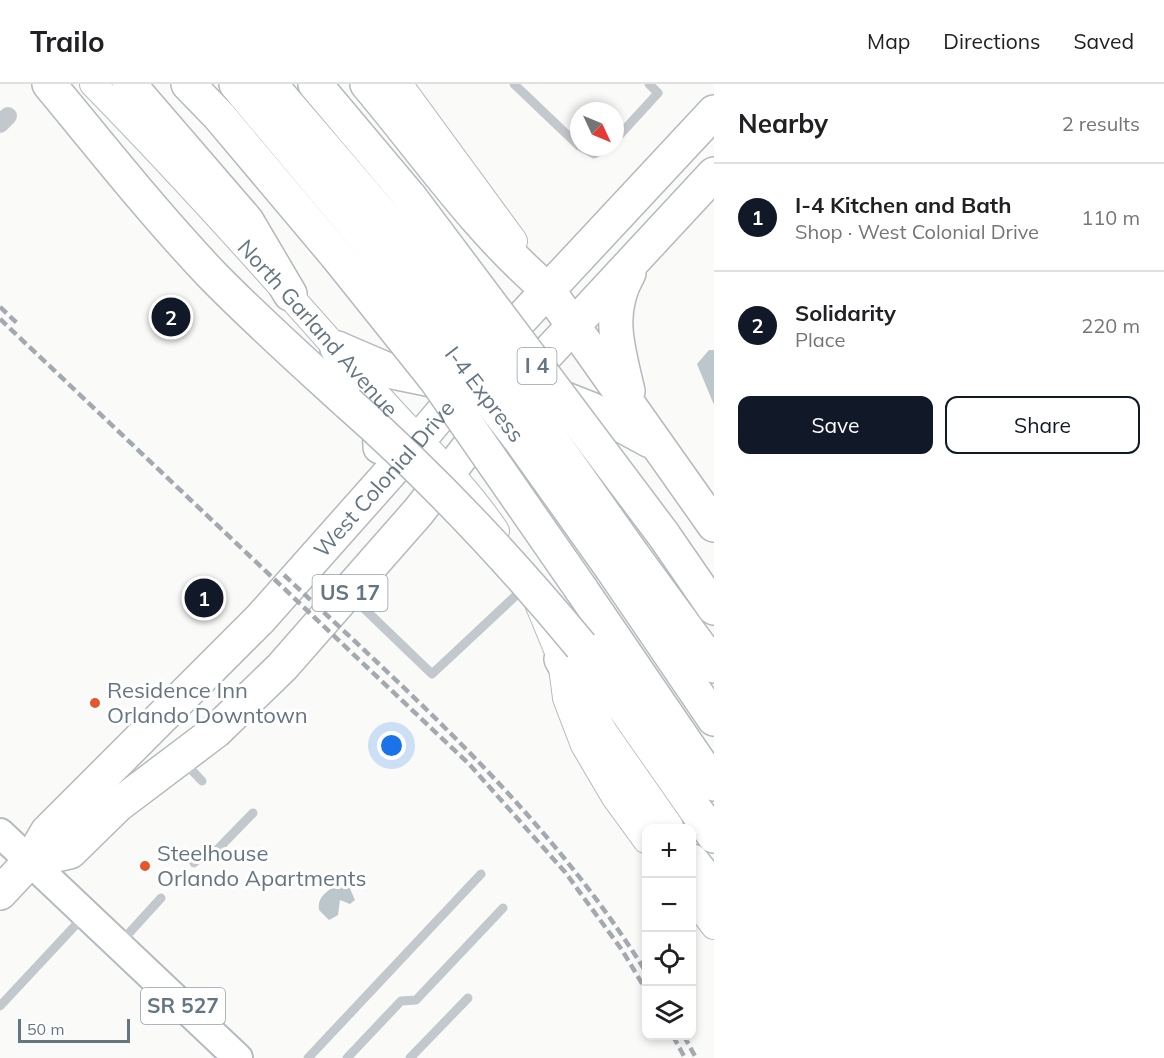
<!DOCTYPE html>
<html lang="en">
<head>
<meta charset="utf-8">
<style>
	:root { --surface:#fff; --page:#f2f2f2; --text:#202124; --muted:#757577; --line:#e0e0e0; --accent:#111827 }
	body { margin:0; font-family:Mulish,sans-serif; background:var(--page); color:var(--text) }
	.controls { position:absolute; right:18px; bottom:18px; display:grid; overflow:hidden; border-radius:12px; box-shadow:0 3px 9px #0003 }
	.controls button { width:54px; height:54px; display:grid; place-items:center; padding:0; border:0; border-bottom:2px solid var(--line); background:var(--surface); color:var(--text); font:30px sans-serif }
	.compass { position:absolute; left:570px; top:18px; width:54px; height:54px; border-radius:50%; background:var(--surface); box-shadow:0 3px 9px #0003; rotate:134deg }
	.scale { position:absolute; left:18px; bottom:15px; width:112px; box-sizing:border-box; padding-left:6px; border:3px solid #657683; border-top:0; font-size:16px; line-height:21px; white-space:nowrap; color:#657683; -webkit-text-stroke:4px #fff; paint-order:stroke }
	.you { position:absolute; left:392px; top:662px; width:21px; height:21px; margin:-15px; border:4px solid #fff; border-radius:50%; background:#1a73e8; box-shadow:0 0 0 9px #1a73e833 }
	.badge { display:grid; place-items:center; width:39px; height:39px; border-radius:50%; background:var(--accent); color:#fff; font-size:20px; font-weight:700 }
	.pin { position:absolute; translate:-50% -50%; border:3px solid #fff; box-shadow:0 2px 6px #0006 }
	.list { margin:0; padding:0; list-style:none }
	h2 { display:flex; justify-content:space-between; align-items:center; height:78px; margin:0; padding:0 24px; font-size:26px }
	h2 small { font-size:20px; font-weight:400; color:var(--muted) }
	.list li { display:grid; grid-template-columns:39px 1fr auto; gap:18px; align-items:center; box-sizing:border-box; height:108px; padding:0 24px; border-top:2px solid var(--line) }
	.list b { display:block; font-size:22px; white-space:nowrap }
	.list p { margin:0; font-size:20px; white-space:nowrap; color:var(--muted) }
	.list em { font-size:20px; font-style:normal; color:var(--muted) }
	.actions { display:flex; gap:12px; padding:18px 24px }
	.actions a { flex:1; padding:14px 0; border:2px solid var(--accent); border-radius:12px; text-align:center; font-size:21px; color:var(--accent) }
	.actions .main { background:var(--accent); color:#fff }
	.icon { flex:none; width:33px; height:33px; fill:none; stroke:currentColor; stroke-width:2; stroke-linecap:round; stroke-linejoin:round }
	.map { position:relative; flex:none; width:714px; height:974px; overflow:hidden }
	header { display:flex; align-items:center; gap:36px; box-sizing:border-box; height:84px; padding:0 30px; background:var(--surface); border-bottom:2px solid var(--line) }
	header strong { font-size:28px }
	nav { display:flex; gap:33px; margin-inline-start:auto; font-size:21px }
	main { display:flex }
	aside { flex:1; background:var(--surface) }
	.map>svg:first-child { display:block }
	.water { fill:#bbc7cb }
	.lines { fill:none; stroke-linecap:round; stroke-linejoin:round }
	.secondary-casing { stroke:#b3babf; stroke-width:28 }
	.primary-casing { stroke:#b5babe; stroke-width:32 }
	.highway-casing { stroke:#b4b9bd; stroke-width:36 }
	.lane { stroke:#c3c8cc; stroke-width:9 }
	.street { stroke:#c3c8cc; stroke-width:18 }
	.secondary { stroke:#fff; stroke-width:26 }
	.primary { stroke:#fff; stroke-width:28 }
	.highway { stroke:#fff; stroke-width:33 }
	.rail { stroke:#a2aab0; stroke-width:4.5; stroke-dasharray:9 4.5; stroke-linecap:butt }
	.highway-bridge-casing { stroke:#b4b9bd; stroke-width:36; stroke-linecap:butt }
	.highway-bridge { stroke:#fff; stroke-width:33 }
	.poi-dot { fill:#e4572e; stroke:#fff; stroke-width:2 }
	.labels { text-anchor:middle; stroke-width:6; stroke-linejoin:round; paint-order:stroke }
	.shield { fill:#fff; stroke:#939fa8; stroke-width:1.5 }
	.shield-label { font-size:21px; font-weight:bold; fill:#657683 }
	.street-label { font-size:22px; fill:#657683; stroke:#fff }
	.poi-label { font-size:22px; fill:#657683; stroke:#fff; text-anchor:start }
</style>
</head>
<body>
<header>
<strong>Trailo</strong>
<nav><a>Map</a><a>Directions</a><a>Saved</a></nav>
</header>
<main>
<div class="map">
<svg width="714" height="974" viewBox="0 0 714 974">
	<rect width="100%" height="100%" fill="#fafaf8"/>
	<g class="water">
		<polygon points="709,266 714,266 714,321 697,280"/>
		<path d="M340 796 348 800 355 816 350 820 340 816 338 831 329 836 319 826C317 809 332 807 340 796Z"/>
	</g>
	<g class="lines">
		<g class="secondary-casing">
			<g id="secondary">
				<path id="s1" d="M93 0C190 99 282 202 373 306 414 353 461 395 496 447"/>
				<polyline points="399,0 514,157"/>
				<polyline points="537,517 561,575 566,614 584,661 614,712 646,756"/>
				<polyline points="692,813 714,842"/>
			</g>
		</g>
		<g class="primary-casing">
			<polyline id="primary" points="0,749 238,974"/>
		</g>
		<g class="highway-casing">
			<g id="highway">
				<path d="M49 0C102 64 154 130 212 191 256 236 302 277 348 319"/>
				<polyline points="129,0 247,137 290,210"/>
				<polyline points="188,0 219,32 336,171"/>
				<polyline points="236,0 362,151"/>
				<polyline points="270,0 384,133"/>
				<polyline points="315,0 410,113"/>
				<path d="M367 0C426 70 478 147 548 206L714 441"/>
				<path d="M337 264C358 296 381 323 380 363"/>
				<polyline points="337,264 393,288 456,301"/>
				<path d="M628 307C618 264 606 229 629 189"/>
				<polyline points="548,308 591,325 650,357"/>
				<polyline points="663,450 714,524"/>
				<polyline points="633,471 714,582"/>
				<polyline points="612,485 714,635"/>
				<polyline points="581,505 714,700"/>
				<polyline points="581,562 714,752"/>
				<polyline points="561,575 600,648 667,744"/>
				<polyline points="30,777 70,768 118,721 216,647 282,583 419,427 508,312 714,90"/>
				<polyline points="692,777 714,805"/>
				<path id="s2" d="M0 809 30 777 47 748 260 535 419 356 521 235 714 28"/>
			</g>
		</g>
		<g class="lane">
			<polyline points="514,0 579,62"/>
			<polyline points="615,56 658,9 649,0"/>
			<polyline points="581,63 594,70 609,63"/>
			<polyline points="350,511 432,590 525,503"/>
			<polyline points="184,678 202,697"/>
			<polyline points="194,779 204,770 214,769 253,729"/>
			<polyline points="120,859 161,814"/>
			<polyline points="0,922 85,831"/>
			<polyline points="308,974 481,790"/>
			<polyline points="347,974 401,917 416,916 503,824"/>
			<polyline points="410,974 468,914"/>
		</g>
		<polyline class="street" points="0,40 8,32"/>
		<use href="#secondary" class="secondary"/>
		<use href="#primary" class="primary"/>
		<use href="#highway" class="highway"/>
		<g class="rail">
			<polyline points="0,223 18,240"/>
			<polyline points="0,235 469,680 565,788 622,866 646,906"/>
			<path d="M284 491C417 616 548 731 646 888"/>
			<polyline points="673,952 685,974"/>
			<polyline points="684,952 696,974"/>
		</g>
		<g class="highway-bridge-casing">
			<g id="highway-bridge">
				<polyline points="410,113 663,450"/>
				<polyline points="384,133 534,331 633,471"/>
				<path id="s3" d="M362 151 521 357 612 485"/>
				<polyline points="336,171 436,296 581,505"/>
				<path d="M348 319C433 394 509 475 581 562"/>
			</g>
		</g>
		<use href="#highway-bridge" class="highway-bridge"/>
	</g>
	<g class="poi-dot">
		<circle cx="95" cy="619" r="6"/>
		<circle cx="145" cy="782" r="6"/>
	</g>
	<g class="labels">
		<g class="shield">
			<rect x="517.5" y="264" width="39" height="36" rx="4.5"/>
			<rect x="312.5" y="491" width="75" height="36" rx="4.5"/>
			<rect x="141" y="904" width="84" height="36" rx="4.5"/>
		</g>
		<g class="shield-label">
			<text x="537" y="289">I 4</text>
			<text x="350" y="516">US 17</text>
			<text x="183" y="929">SR 527</text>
		</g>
		<g class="street-label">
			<text dy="8" stroke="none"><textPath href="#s1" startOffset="332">North Garland Avenue</textPath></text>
			<text dy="8" stroke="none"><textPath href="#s3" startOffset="201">I-4 Express</textPath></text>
			<text dy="8" stroke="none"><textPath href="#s2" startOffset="566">West Colonial Drive</textPath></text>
		</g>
		<g class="poi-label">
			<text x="107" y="614">Residence Inn<tspan x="107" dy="25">Orlando Downtown</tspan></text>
			<text x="157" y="777">Steelhouse<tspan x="157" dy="25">Orlando Apartments</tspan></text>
		</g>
	</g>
</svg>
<div class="controls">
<button>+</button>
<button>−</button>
<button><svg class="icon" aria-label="locate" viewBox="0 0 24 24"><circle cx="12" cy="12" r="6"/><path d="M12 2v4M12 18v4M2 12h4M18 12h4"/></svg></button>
<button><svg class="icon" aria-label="layers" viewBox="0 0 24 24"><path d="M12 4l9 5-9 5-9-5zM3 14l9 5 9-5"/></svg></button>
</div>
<svg class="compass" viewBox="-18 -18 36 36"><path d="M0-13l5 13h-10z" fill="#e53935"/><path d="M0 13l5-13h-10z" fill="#757577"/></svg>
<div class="scale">50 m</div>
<div class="you"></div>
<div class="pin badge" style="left:204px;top:514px">1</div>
<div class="pin badge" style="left:171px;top:233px">2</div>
</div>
<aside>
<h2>Nearby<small>2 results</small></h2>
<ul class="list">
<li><span class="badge">1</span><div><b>I-4 Kitchen and Bath</b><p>Shop · West Colonial Drive</p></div><em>110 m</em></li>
<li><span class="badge">2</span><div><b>Solidarity</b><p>Place</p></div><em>220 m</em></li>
</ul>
<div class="actions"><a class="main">Save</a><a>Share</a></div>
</aside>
</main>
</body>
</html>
